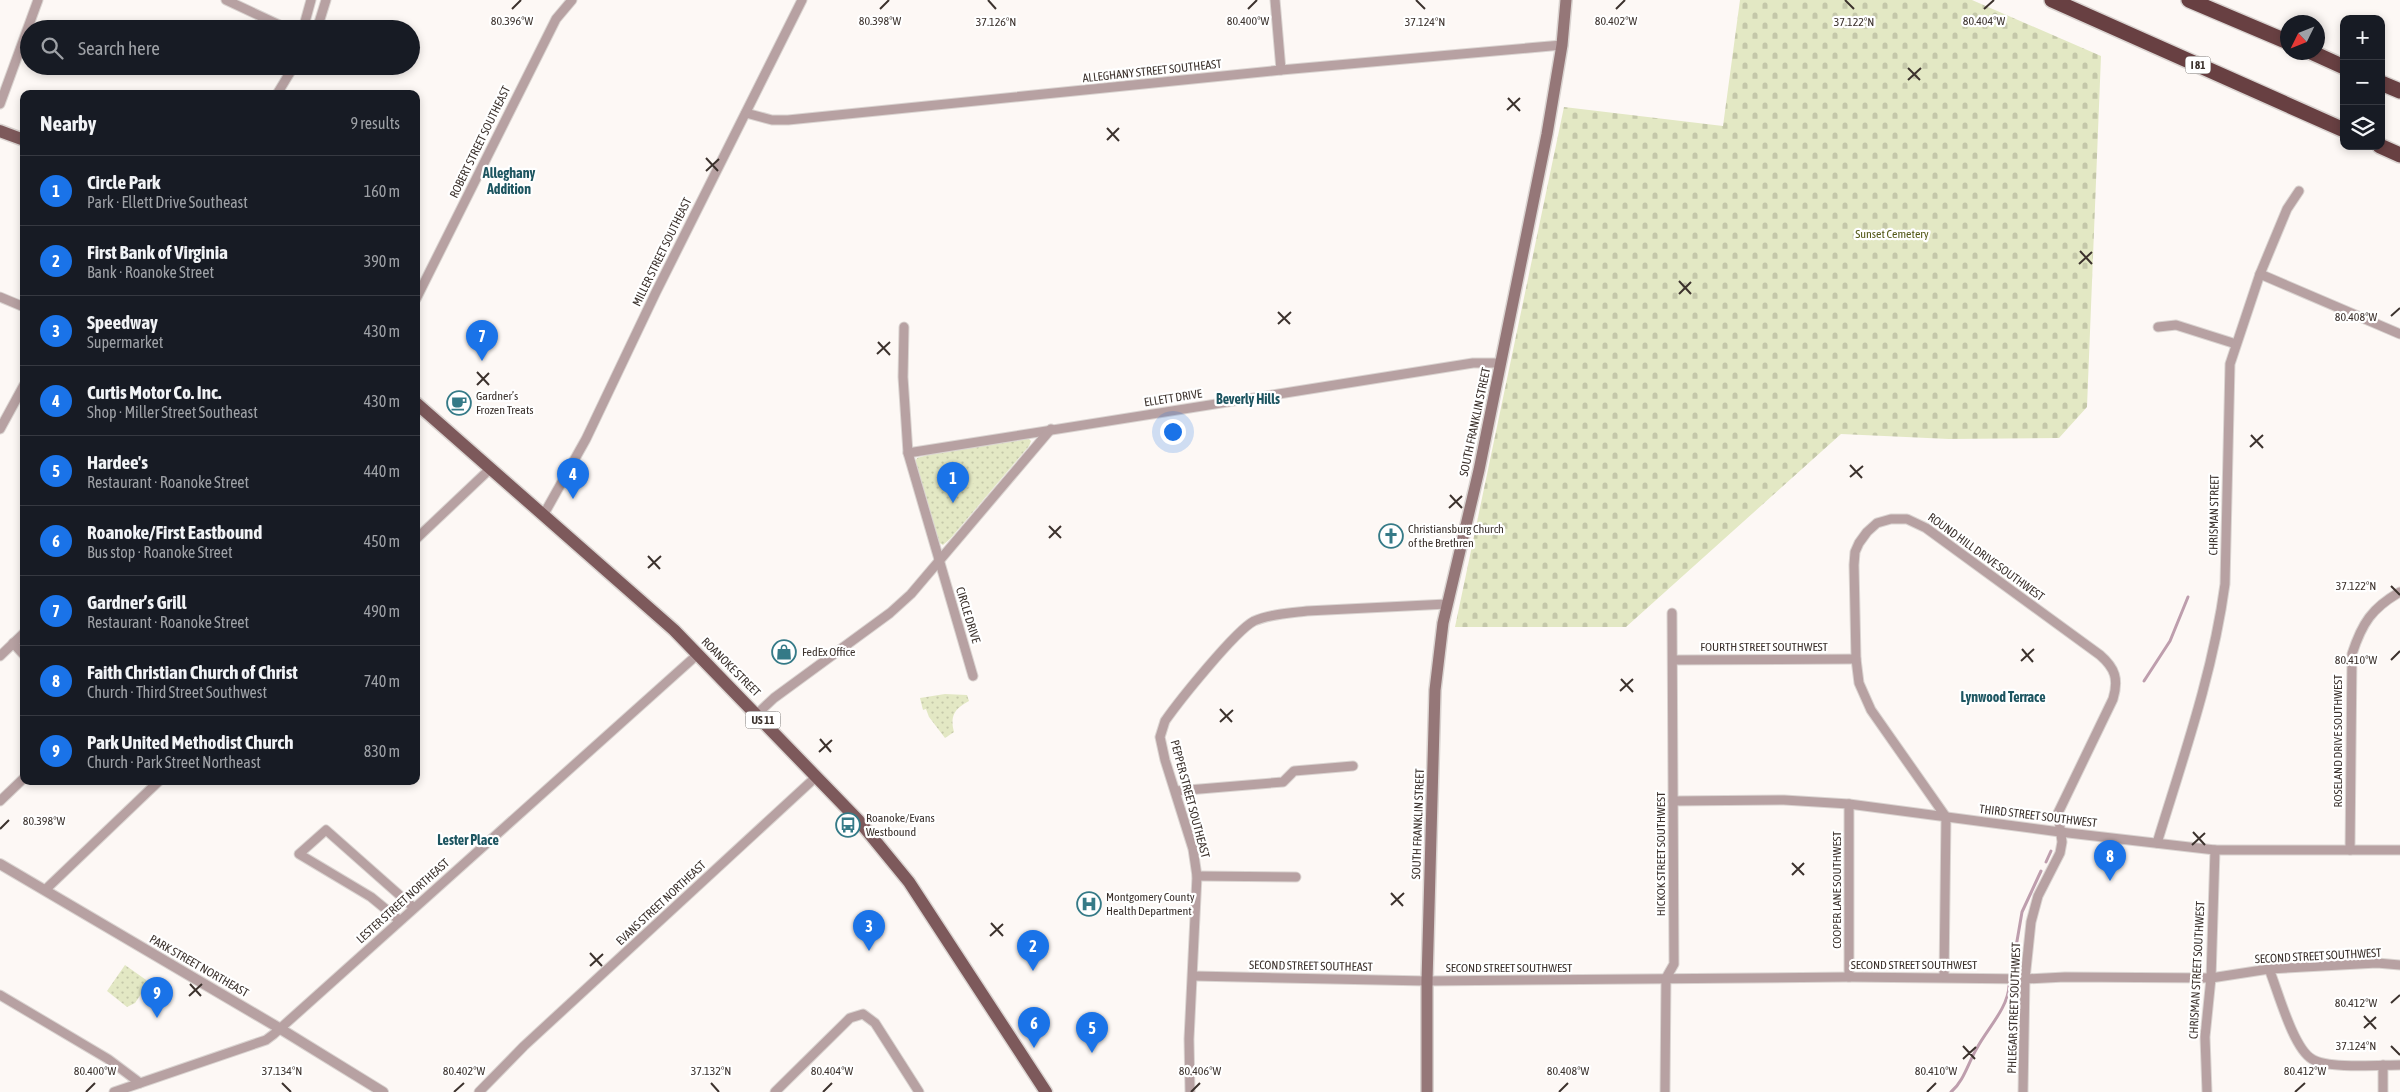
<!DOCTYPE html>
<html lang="en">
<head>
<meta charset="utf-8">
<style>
	:root { --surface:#171b24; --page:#242831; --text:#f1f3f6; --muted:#9ea1a6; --line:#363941; --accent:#1a73e8 }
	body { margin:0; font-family:"Asap Condensed",sans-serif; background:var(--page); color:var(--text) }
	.controls { position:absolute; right:15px; top:15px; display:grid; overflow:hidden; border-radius:10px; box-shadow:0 2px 8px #0003 }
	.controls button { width:45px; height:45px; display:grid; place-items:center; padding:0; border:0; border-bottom:1px solid var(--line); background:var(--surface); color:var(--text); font:25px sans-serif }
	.compass { position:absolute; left:2280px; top:15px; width:45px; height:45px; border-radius:50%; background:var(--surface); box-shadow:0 2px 8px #0003; rotate:227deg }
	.you { position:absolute; left:1172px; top:431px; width:18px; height:18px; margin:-12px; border:4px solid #fff; border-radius:50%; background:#1a73e8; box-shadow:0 0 0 8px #1a73e833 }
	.badge { display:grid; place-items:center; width:32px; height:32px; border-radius:50%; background:var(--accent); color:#fff; font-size:16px; font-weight:700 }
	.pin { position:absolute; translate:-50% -41px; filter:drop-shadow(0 1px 2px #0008) }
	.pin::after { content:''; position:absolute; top:26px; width:18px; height:15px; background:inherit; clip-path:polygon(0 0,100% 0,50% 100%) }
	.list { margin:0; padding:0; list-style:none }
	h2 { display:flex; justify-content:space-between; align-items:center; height:65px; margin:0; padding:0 20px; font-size:21px }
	h2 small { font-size:16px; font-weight:400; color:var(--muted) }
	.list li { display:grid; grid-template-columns:32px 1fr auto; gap:15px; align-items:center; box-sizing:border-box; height:70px; padding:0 20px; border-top:1px solid var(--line) }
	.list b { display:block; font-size:19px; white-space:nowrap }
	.list p { margin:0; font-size:16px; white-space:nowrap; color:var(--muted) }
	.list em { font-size:16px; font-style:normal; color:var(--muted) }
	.icon { flex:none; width:28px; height:28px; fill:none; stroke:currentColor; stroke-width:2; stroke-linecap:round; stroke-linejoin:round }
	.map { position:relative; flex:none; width:2400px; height:1092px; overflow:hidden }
	.search { position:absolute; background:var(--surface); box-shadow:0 2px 8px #0003; left:20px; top:20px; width:400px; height:55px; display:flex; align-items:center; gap:12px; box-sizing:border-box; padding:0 18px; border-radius:28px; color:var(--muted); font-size:19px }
	.panel { position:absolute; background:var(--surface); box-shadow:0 2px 8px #0003; left:20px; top:90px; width:400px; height:695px; border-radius:10px }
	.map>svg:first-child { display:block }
	.green { fill:url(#green-dots) }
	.cemetery { fill:url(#cemetery-stones) }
	.pitch { fill:#e3e8c4 }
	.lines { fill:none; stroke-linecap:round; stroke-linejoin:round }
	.stream { stroke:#be9ead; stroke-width:3 }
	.minor-casing { stroke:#dad4d1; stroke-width:11 }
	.tertiary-casing { stroke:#dad4d1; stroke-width:12 }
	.secondary-casing { stroke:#dad4d1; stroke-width:14 }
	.primary-casing { stroke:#dad4d1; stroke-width:15 }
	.motorway-casing { stroke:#dad4d1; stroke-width:18 }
	.minor { stroke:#b7a1a2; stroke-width:9 }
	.tertiary { stroke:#b7a1a2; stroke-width:10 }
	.secondary { stroke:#957778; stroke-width:11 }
	.primary { stroke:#7d595b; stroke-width:12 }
	.motorway { stroke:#684042; stroke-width:15 }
	.ticks { fill:none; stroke:#3c322d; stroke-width:2 }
	.labels { text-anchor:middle; stroke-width:4.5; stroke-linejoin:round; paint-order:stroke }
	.shield { fill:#fff; stroke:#76706c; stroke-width:1 }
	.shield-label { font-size:11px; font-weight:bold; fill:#3c322d }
	.street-label { font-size:12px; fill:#3c322d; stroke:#fff }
	.park-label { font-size:12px; fill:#525817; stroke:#fff }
	.poi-label { font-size:12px; fill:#3c322d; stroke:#fff; text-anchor:start }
	.neighbourhood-label { font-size:14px; font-weight:bold; fill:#1d5560; stroke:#fff }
	.ticks-label { font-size:12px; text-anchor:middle; fill:#3c322d; stroke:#fff; stroke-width:4.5; stroke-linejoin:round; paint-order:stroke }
</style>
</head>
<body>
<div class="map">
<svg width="2400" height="1092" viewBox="0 0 2400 1092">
	<defs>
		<pattern id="green-dots" width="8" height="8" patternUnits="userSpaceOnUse" patternTransform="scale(1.25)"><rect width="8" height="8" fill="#e3e8c4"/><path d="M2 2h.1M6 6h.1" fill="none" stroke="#c4c7a9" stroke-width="1.8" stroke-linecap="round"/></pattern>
		<pattern id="cemetery-stones" width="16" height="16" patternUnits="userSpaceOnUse" patternTransform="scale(1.25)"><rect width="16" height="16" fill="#e3e8c4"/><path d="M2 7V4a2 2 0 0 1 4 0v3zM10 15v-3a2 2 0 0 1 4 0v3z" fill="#c4c7a9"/></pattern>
	</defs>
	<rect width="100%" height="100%" fill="#fdf8f5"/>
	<g class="green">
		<polygon points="1028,438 1031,441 1029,446 950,539 943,545 938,542 914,464 917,458 931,454"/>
		<path d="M945 694 967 695 969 701C954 709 950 716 954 732L945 738 929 717 926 709 923 710 920 698Z"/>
		<polygon points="125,965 149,982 135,1003 127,1007 107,991"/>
	</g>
	<polygon class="cemetery" points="1740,0 1972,0 2101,56 2087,407 2059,438 1949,439 1841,434 1626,627 1455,627 1564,107 1723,126"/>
	<polygon class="pitch" points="964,468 975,482 967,488 956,475"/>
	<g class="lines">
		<g class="stream">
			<polyline points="2144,681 2170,641 2188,597"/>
			<polyline points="2046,862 2051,851"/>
			<polyline points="2012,970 2022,912 2041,871"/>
			<path d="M1951 1092C1964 1081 1968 1063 1977 1048 1987 1029 2008 1008 2009 986"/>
		</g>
		<g class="minor-casing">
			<g id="minor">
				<polyline points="226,0 288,29"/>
				<polyline points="1275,0 1281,70"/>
				<polyline points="303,29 311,0"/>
				<polyline points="317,29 326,0"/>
				<polyline points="277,94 294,66"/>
				<polyline points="0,104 38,0"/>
				<polyline points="746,113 772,120 788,120 1281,70 1562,45"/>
				<polyline points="2260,274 2400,334"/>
				<polyline points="0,297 24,307"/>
				<polyline points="416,299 556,19 572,0"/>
				<polyline points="904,327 903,377 908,453 973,676"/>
				<polyline points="2158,327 2176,325 2236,344"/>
				<polyline points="0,429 24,385"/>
				<polyline points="908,453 1473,363 1501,363"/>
				<polyline points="544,514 586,439 656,292 802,0"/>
				<polyline points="416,539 491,468"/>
				<polyline points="13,643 24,655"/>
				<polyline points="0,656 24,633"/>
				<polyline points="1673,660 1856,659"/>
				<polyline points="757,714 774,698 890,613 911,594 1051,429"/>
				<polyline points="1176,791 1283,782 1294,771 1353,766"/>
				<polyline points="0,801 24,778"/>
				<polyline points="1673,801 1784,800 1849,804 2060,832 2215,850 2400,850"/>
				<path d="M2157 843C2183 758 2213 673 2225 584L2230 364 2260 274 2287 209 2299 191"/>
				<path d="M2350 850 2352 654C2362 623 2372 608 2400 592"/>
				<polyline points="1197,876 1296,877"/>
				<polyline points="45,890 159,781"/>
				<polyline points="399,920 371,897 299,854 326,830 413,907"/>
				<path d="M2269 969C2278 991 2293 1048 2312 1059 2327 1069 2380 1065 2400 1065"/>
				<polyline points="1194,976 1427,981 1849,977 2025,979 2065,977 2211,978 2269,969 2377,963 2400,965"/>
				<polyline points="1849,977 1849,804"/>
				<path d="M1944 977 1946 817 1871 710 1859 683 1856 659 1854 565 1855 552 1859 543 1867 532 1877 523 1891 519H1907L1926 528 2100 655C2115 668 2119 679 2113 699L2058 813 2062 842 2060 853 2038 896 2031 922 2025 979 2023 1092"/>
				<polyline points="0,995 108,1059 140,1083"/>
				<polyline points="2383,1065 2383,1092"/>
				<polyline points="114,1092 266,1040 274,1034 698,654"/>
				<polyline points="479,1092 524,1046 817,776"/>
				<polyline points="775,1092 850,1018 863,1014 875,1023 919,1092"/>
				<path d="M1190 1092 1189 1039 1197 876 1193 849 1165 760 1160 737 1165 721C1179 701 1235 631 1254 621 1270 614 1290 613 1307 611L1447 604"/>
				<polyline points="1665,1092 1666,978 1674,964 1672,613"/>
				<polyline points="2207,1092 2205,1037 2211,978 2215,850"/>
			</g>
		</g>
		<g class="tertiary-casing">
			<polyline id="tertiary" points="0,864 279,1028 383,1092"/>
		</g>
		<g class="secondary-casing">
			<polyline id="secondary" points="1427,1092 1427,981 1435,690 1443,623 1479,470 1547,134 1562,45 1566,0"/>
		</g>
		<g class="primary-casing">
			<g id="primary">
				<polyline points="0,131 24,140"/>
				<polyline points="416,403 674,630 859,821 909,882 1046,1092"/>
			</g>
		</g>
		<g class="motorway-casing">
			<g id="motorway">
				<polyline points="2052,0 2344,130"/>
				<polyline points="2189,0 2288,42"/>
				<polyline points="2311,52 2344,67"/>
				<polyline points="2381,83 2400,91"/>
				<polyline points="2380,146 2400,155"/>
			</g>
		</g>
		<use href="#minor" class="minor"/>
		<use href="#tertiary" class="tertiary"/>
		<use href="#secondary" class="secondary"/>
		<use href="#primary" class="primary"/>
		<use href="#motorway" class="motorway"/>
	</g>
	<path class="ticks" d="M988 0 996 9M1416 0 1425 9M1845 0 1854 9M512 9 521 0M880 9 889 0M1248 9 1257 0M1616 9 1625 0M1984 9 1994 0M1908 68 1920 80M1908 80 1921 68M1508 98 1520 111M1507 110 1520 98M1107 128 1119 141M1107 140 1119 128M706 158 718 171M706 171 719 159M2080 251 2092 264M2079 264 2092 252M1679 281 1691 294M1679 294 1691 282M1278 312 1290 324M2391 316 2400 308M1278 324 1291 312M878 342 890 355M877 354 890 342M477 372 489 385M477 385 489 373M2251 435 2263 448M2250 447 2263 435M1850 465 1862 478M1850 477 1863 466M1450 495 1462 508M1449 508 1462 496M1049 526 1061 538M1049 538 1061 526M648 556 660 569M648 568 661 556M2391 586 2400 595M2022 649 2033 662M2391 660 2400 651M2021 661 2034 649M1621 679 1633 692M1620 691 1633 679M1220 709 1232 722M1220 722 1233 710M820 739 831 752M819 752 832 740M0 829 9 820M2193 832 2205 845M2192 845 2205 833M1792 863 1804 875M1792 875 1804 863M1391 893 1403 906M1391 905 1404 893M991 923 1003 936M990 936 1003 924M590 953 602 966M590 966 603 954M190 984 201 996M189 996 202 984M2391 1003 2400 995M2364 1016 2376 1029M2364 1028 2376 1017M1963 1046 1975 1059M2391 1046 2400 1055M1963 1059 1976 1047M282 1083 291 1092M711 1083 719 1092M86 1092 95 1083M454 1092 464 1083M823 1092 832 1083M1191 1092 1200 1083M1559 1092 1568 1083M1927 1092 1936 1083M2295 1092 2305 1083"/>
	<defs>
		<g id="cafe-ring" transform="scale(1.25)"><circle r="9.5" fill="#fff" stroke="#357a87" stroke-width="1.5"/><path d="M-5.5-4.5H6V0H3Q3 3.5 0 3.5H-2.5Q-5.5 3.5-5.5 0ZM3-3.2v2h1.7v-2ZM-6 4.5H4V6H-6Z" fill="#357a87"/></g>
		<g id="church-ring" transform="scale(1.25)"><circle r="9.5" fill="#fff" stroke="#357a87" stroke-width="1.5"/><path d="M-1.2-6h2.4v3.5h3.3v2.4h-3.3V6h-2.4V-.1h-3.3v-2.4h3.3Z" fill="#357a87"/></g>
		<g id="shop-ring" transform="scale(1.25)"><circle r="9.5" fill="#fff" stroke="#357a87" stroke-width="1.5"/><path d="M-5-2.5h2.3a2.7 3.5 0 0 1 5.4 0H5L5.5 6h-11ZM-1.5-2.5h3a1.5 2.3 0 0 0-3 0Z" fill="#357a87"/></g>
		<g id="bus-ring" transform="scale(1.25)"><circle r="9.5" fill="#fff" stroke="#357a87" stroke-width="1.5"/><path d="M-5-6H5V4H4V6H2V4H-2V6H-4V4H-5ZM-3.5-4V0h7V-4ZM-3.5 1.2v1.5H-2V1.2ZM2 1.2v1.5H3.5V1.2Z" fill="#357a87"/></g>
		<g id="hospital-ring" transform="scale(1.25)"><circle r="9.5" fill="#fff" stroke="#357a87" stroke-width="1.5"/><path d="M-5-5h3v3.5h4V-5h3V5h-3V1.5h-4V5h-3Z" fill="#357a87"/></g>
	</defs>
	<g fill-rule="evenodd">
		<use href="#cafe-ring" x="459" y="403"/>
		<use href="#church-ring" x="1391" y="536"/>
		<use href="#shop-ring" x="784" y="652"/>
		<use href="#bus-ring" x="848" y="825"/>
		<use href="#hospital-ring" x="1089" y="904"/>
	</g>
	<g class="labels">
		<g class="shield">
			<rect x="2185.5" y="56.5" width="25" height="17" rx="4"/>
			<rect x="745.5" y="711.5" width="35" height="17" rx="4"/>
		</g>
		<g class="shield-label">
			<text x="2198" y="69">I 81</text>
			<text x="763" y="724">US 11</text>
		</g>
		<g class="street-label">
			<text transform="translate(1152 71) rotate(-6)" y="4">ALLEGHANY STREET SOUTHEAST</text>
			<text transform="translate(480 142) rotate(-64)" y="4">ROBERT STREET SOUTHEAST</text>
			<text transform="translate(662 252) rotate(-64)" y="4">MILLER STREET SOUTHEAST</text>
			<text transform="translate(1173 398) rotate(-9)" y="4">ELLETT DRIVE</text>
			<text transform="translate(1475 422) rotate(-78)" y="4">SOUTH FRANKLIN STREET</text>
			<text transform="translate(2214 515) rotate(-89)" y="4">CHRISMAN STREET</text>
			<text transform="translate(1986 557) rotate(36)" y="4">ROUND HILL DRIVE SOUTHWEST</text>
			<text transform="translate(968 615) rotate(73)" y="4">CIRCLE DRIVE</text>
			<text x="1764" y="651">FOURTH STREET SOUTHWEST</text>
			<text transform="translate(731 667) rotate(45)" y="4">ROANOKE STREET</text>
			<text transform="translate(2338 741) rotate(-90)" y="4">ROSELAND DRIVE SOUTHWEST</text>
			<text transform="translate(1190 799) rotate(75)" y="4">PEPPER STREET SOUTHEAST</text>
			<text transform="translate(2038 816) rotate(7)" y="4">THIRD STREET SOUTHWEST</text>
			<text transform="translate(1418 824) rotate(-88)" y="4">SOUTH FRANKLIN STREET</text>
			<text transform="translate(1661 854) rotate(-90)" y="4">HICKOK STREET SOUTHWEST</text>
			<text transform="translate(1837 890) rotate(-90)" y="4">COOPER LANE SOUTHWEST</text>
			<text transform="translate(403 901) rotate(-42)" y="4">LESTER STREET NORTHEAST</text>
			<text transform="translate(661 903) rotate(-43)" y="4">EVANS STREET NORTHEAST</text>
			<text transform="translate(2318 956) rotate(-3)" y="4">SECOND STREET SOUTHWEST</text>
			<text x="1914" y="969">SECOND STREET SOUTHWEST</text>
			<text transform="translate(199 966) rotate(30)" y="4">PARK STREET NORTHEAST</text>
			<text transform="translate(1311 966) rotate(1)" y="4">SECOND STREET SOUTHEAST</text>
			<text x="1509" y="972">SECOND STREET SOUTHWEST</text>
			<text transform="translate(2197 970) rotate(-87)" y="4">CHRISMAN STREET SOUTHWEST</text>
			<text transform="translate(2014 1008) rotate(-88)" y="4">PHLEGAR STREET SOUTHWEST</text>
		</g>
		<g class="park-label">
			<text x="1892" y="238">Sunset Cemetery</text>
		</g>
		<g class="poi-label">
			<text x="476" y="400">Gardner’s<tspan x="476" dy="14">Frozen Treats</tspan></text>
			<text x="1408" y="533">Christiansburg Church<tspan x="1408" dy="14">of the Brethren</tspan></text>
			<text x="802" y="656">FedEx Office</text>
			<text x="866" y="822">Roanoke/Evans<tspan x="866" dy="14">Westbound</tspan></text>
			<text x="1106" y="901">Montgomery County<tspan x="1106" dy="14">Health Department</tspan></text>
		</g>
		<g class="neighbourhood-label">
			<text x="509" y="178">Alleghany<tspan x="509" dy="16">Addition</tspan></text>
			<text x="1248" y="404">Beverly Hills</text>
			<text x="2003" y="702">Lynwood Terrace</text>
			<text x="468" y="845">Lester Place</text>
		</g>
	</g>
	<g class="ticks-label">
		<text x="512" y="25">80.396°W</text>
		<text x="880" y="25">80.398°W</text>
		<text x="1248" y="25">80.400°W</text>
		<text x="1616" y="25">80.402°W</text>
		<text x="1984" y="25">80.404°W</text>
		<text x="996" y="26">37.126°N</text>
		<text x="1425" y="26">37.124°N</text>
		<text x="1854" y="26">37.122°N</text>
		<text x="2356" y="321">80.408°W</text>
		<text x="2356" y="590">37.122°N</text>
		<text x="2356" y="664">80.410°W</text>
		<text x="44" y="825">80.398°W</text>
		<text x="2356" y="1007">80.412°W</text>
		<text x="2356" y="1050">37.124°N</text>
		<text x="282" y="1075">37.134°N</text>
		<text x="711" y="1075">37.132°N</text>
		<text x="95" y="1075">80.400°W</text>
		<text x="464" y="1075">80.402°W</text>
		<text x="832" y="1075">80.404°W</text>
		<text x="1200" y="1075">80.406°W</text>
		<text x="1568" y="1075">80.408°W</text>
		<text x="1936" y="1075">80.410°W</text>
		<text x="2305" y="1075">80.412°W</text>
	</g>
</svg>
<div class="controls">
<button>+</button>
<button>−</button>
<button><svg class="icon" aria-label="layers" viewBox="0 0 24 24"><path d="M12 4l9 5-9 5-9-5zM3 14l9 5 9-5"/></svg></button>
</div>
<svg class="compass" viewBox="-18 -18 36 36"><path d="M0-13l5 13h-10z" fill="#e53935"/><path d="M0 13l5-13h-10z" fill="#9ea1a6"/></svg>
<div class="you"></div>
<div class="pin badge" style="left:953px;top:503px">1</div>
<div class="pin badge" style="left:1033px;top:971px">2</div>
<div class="pin badge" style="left:869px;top:951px">3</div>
<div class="pin badge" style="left:573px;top:499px">4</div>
<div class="pin badge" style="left:1092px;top:1053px">5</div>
<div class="pin badge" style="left:1034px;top:1048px">6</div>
<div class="pin badge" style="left:482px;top:361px">7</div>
<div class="pin badge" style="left:2110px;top:881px">8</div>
<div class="pin badge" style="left:157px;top:1018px">9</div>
<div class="search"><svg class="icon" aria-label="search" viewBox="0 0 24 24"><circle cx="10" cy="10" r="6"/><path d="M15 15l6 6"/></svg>Search here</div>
<section class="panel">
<h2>Nearby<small>9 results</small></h2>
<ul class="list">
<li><span class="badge">1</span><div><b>Circle Park</b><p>Park · Ellett Drive Southeast</p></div><em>160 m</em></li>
<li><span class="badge">2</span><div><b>First Bank of Virginia</b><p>Bank · Roanoke Street</p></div><em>390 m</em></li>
<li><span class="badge">3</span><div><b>Speedway</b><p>Supermarket</p></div><em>430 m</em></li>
<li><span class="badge">4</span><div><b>Curtis Motor Co. Inc.</b><p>Shop · Miller Street Southeast</p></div><em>430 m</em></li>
<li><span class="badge">5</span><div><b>Hardee's</b><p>Restaurant · Roanoke Street</p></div><em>440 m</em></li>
<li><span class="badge">6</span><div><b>Roanoke/First Eastbound</b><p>Bus stop · Roanoke Street</p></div><em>450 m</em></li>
<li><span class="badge">7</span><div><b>Gardner’s Grill</b><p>Restaurant · Roanoke Street</p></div><em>490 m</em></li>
<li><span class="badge">8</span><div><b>Faith Christian Church of Christ</b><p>Church · Third Street Southwest</p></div><em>740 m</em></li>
<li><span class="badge">9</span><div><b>Park United Methodist Church</b><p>Church · Park Street Northeast</p></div><em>830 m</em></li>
</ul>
</section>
</div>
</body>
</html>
